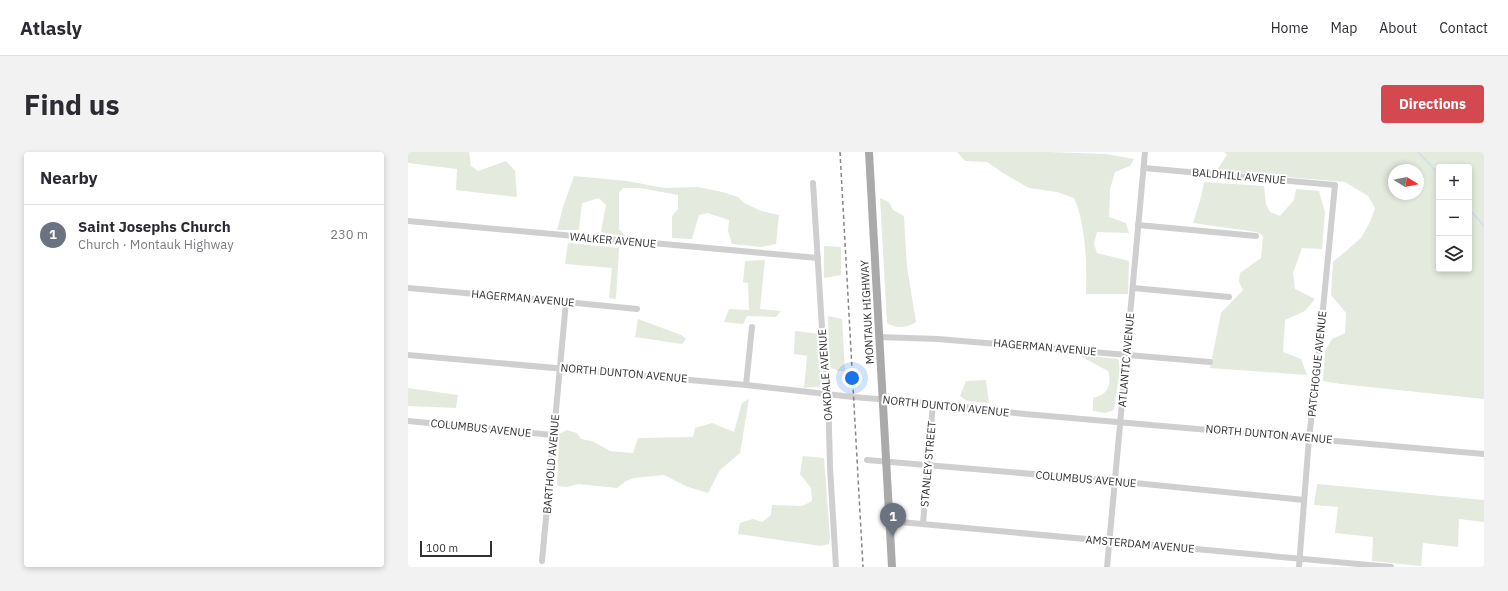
<!DOCTYPE html>
<html lang="en">
<head>
<meta charset="utf-8">
<style>
	:root { --surface:#fff; --page:#f2f2f3; --text:#2b2b33; --muted:#7c7c81; --line:#e1e1e2; --accent:#d4484f }
	body { margin:0; font-family:"IBM Plex Sans",sans-serif; background:var(--page); color:var(--text) }
	.controls { position:absolute; right:12px; top:12px; display:grid; overflow:hidden; border-radius:4px; box-shadow:0 2px 6px #0003 }
	.controls button { width:36px; height:36px; display:grid; place-items:center; padding:0; border:0; border-bottom:1px solid var(--line); background:var(--surface); color:var(--text); font:20px sans-serif }
	.compass { position:absolute; left:980px; top:12px; width:36px; height:36px; border-radius:50%; background:var(--surface); box-shadow:0 2px 6px #0003; rotate:100deg }
	.scale { position:absolute; left:12px; bottom:10px; width:72px; box-sizing:border-box; padding-left:4px; border:2px solid #323232; border-top:0; font-size:11px; line-height:14px; white-space:nowrap; color:#323232; -webkit-text-stroke:3px #fff; paint-order:stroke }
	.you { position:absolute; left:444px; top:226px; width:14px; height:14px; margin:-10px; border:3px solid #fff; border-radius:50%; background:#1a73e8; box-shadow:0 0 0 6px #1a73e833 }
	.badge { display:grid; place-items:center; width:26px; height:26px; border-radius:50%; background:var(--accent); color:#fff; font-size:13px; font-weight:700 }
	.pin { position:absolute; translate:-50% -33px; filter:drop-shadow(0 1px 2px #0008) }
	.pin::after { content:''; position:absolute; top:21px; width:14px; height:12px; background:inherit; clip-path:polygon(0 0,100% 0,50% 100%) }
	.list { margin:0; padding:0; list-style:none }
	h2 { display:flex; justify-content:space-between; align-items:center; height:52px; margin:0; padding:0 16px; font-size:17px }
	h2 small { font-size:13px; font-weight:400; color:var(--muted) }
	.list li { display:grid; grid-template-columns:26px 1fr auto; gap:12px; align-items:center; box-sizing:border-box; height:60px; padding:0 16px; border-top:1px solid var(--line) }
	.list b { display:block; font-size:15px; white-space:nowrap }
	.list p { margin:0; font-size:13px; white-space:nowrap; color:var(--muted) }
	.list em { font-size:13px; font-style:normal; color:var(--muted) }
	.icon { flex:none; width:22px; height:22px; fill:none; stroke:currentColor; stroke-width:2; stroke-linecap:round; stroke-linejoin:round }
	.map { position:relative; flex:none; width:1076px; height:415px; overflow:hidden; border-radius:4px }
	header { display:flex; align-items:center; gap:24px; box-sizing:border-box; height:56px; padding:0 20px; background:var(--surface); border-bottom:1px solid var(--line) }
	header strong { font-size:19px }
	nav { display:flex; gap:22px; margin-inline-start:auto; font-size:14px }
	.intro { display:flex; align-items:center; justify-content:space-between; box-sizing:border-box; height:96px; padding:0 24px }
	h1 { margin:0; font-size:28px }
	.button { padding:10px 18px; border-radius:4px; background:var(--accent); color:#fff; font-size:14px; font-weight:700 }
	main { display:flex; gap:24px; padding:0 24px }
	aside { flex:1; background:var(--surface); border-radius:4px; box-shadow:0 2px 6px #0003 }
	.map>svg:first-child { display:block }
	.green { fill:#e4eade; fill-rule:evenodd }
	.lines { fill:none; stroke-linecap:round; stroke-linejoin:round }
	.stream { stroke:#d0dfea; stroke-width:1.5 }
	.minor { stroke:#cfcfcf; stroke-width:6 }
	.major { stroke:#aaa; stroke-width:8 }
	.rail { stroke:#878787; stroke-width:1.5; stroke-dasharray:4 3; stroke-linecap:butt }
	.labels { text-anchor:middle; stroke-width:4; stroke-linejoin:round; paint-order:stroke }
	.street-label { font-size:11px; fill:#323232; stroke:#fff }
</style>
</head>
<body>
<header>
<strong>Atlasly</strong>
<nav><a>Home</a><a>Map</a><a>About</a><a>Contact</a></nav>
</header>
<div class="intro"><h1>Find us</h1><a class="button">Directions</a></div>
<main>
<aside>
<h2>Nearby<small></small></h2>
<ul class="list">
<li><span class="badge" style="background:#6b7280">1</span><div><b>Saint Josephs Church</b><p>Church · Montauk Highway</p></div><em>230 m</em></li>
</ul>
</aside>
<div class="map">
<svg width="1076" height="415" viewBox="0 0 1076 415">
	<rect width="100%" height="100%" fill="#fff"/>
	<g class="green">
		<polygon points="0,0 61,0 63,14 70,19 98,9 107,19 109,45 48,38 49,17 0,11"/>
		<path d="M549 0H640L698 2 726 7 722 14 707 20 702 37 701 65 718 71 721 81 689 80 686 92 689 101 721 109 720 142H678C679 113 678 73 666 46L649 40 621 36 595 21 579 10 557 9Z"/>
		<path d="M816 0H1076V247L933 232 915 229 917 199 924 187 937 181 938 161 923 143 925 110 953 86 962 70 967 56 960 44 937 30 808 19 819 3ZM1031 15H1061V117H1031ZM986 18H1010V42H986Z"/>
		<polygon points="166,24 219,29 256,36 290,35 314,40 330,45 336,51 353,59 371,63 368,92 353,95 324,92 320,79 321,68 300,61 291,63 284,87 264,86 264,64 270,57 270,43 232,36 215,36 211,41 211,77 219,85 193,80 198,53 191,46 174,51 171,78 149,78 155,55"/>
		<polygon points="796,30 856,34 858,52 862,60 872,64 886,48 888,37 911,39 917,60 914,97 894,96 885,121 887,137 907,147 897,159 877,168 875,200 893,207 899,223 802,216 813,161 835,138 831,130 832,121 853,106 855,84 849,80 785,71 793,45"/>
		<path d="M472 46 481 50 485 58 496 64 499 115 508 170C499 176 488 177 479 171Z"/>
		<polygon points="160,91 211,96 208,147 201,146 204,116 157,112"/>
		<polygon points="416,94 433,95 433,123 416,126"/>
		<polygon points="357,108 352,157 373,159 368,165 339,164 335,172 316,170 321,157 341,158 340,131 335,130 337,109"/>
		<polygon points="420,164 434,167 437,219 430,219 422,215"/>
		<polygon points="230,167 273,183 278,187 274,192 227,185"/>
		<polygon points="387,179 412,182 414,234 396,236 399,204 386,202"/>
		<path d="M674 203 710 207 712 216 706 258 697 261 685 259V246C700 243 704 233 700 219L674 205Z"/>
		<polygon points="578,228 581,251 559,249 552,244 558,229"/>
		<polygon points="0,236 50,243 48,256 0,254"/>
		<polygon points="341,247 332,301 312,318 300,341 280,335 256,323 226,326 218,329 209,336 170,332 159,335 149,334 151,282 159,278 169,281 173,287 184,289 202,299 225,301 230,286 285,285 287,276 304,271 326,280 334,251"/>
		<polygon points="395,304 416,306 422,386 421,392 413,394 330,382 332,371 345,367 354,370 363,363 364,353 394,354 404,349 403,336 392,322"/>
		<polygon points="909,332 1076,348 1076,370 1051,367 1050,395 1015,391 1013,414 964,409 965,385 927,381 930,355 906,353"/>
	</g>
	<g class="lines">
		<g class="stream">
			<polyline points="1010,0 1031,22"/>
			<polyline points="1061,57 1076,74"/>
		</g>
		<g class="minor">
			<polyline points="736,16 927,33 909,219 901,286 891,415"/>
			<polyline points="405,31 414,176 420,236 422,315 428,415"/>
			<polyline points="0,69 410,106"/>
			<polyline points="730,73 848,84"/>
			<polyline points="0,136 158,150 229,157"/>
			<polyline points="725,136 821,145"/>
			<polyline points="471,185 530,187 802,210"/>
			<polyline points="0,203 338,233 445,245 519,251 617,262 1076,302"/>
			<polyline points="338,233 344,175"/>
			<polyline points="0,269 145,283"/>
			<polyline points="459,308 707,329 896,348"/>
			<polyline points="481,369 983,415"/>
			<polyline points="515,372 525,251"/>
			<polyline points="134,409 158,150"/>
			<polyline points="699,415 737,0"/>
		</g>
		<polyline class="major" points="461,0 484,415"/>
		<polyline class="rail" points="432,0 455,415"/>
	</g>
	<g class="labels">
		<g class="street-label">
			<text transform="translate(831 24) rotate(5)" y="4">BALDHILL AVENUE</text>
			<text transform="translate(205 88) rotate(5)" y="4">WALKER AVENUE</text>
			<text transform="translate(115 146) rotate(5)" y="4">HAGERMAN AVENUE</text>
			<text transform="translate(459 160) rotate(-93)" y="4">MONTAUK HIGHWAY</text>
			<text transform="translate(637 195) rotate(5)" y="4">HAGERMAN AVENUE</text>
			<text transform="translate(718 208) rotate(-85)" y="4">ATLANTIC AVENUE</text>
			<text transform="translate(909 212) rotate(-84)" y="4">PATCHOGUE AVENUE</text>
			<text transform="translate(216 221) rotate(5)" y="4">NORTH DUNTON AVENUE</text>
			<text transform="translate(417 223) rotate(-94)" y="4">OAKDALE AVENUE</text>
			<text transform="translate(538 254) rotate(6)" y="4">NORTH DUNTON AVENUE</text>
			<text transform="translate(73 276) rotate(6)" y="4">COLUMBUS AVENUE</text>
			<text transform="translate(861 282) rotate(5)" y="4">NORTH DUNTON AVENUE</text>
			<text transform="translate(143 312) rotate(-85)" y="4">BARTHOLD AVENUE</text>
			<text transform="translate(520 312) rotate(-85)" y="4">STANLEY STREET</text>
			<text transform="translate(678 327) rotate(5)" y="4">COLUMBUS AVENUE</text>
			<text transform="translate(732 392) rotate(5)" y="4">AMSTERDAM AVENUE</text>
		</g>
	</g>
</svg>
<div class="controls">
<button>+</button>
<button>−</button>
<button><svg class="icon" aria-label="layers" viewBox="0 0 24 24"><path d="M12 4l9 5-9 5-9-5zM3 14l9 5 9-5"/></svg></button>
</div>
<svg class="compass" viewBox="-18 -18 36 36"><path d="M0-13l5 13h-10z" fill="#e53935"/><path d="M0 13l5-13h-10z" fill="#7c7c81"/></svg>
<div class="scale">100 m</div>
<div class="you"></div>
<div class="pin badge" style="left:485px;top:384px;background:#6b7280">1</div>
</div>
</main>
</body>
</html>
